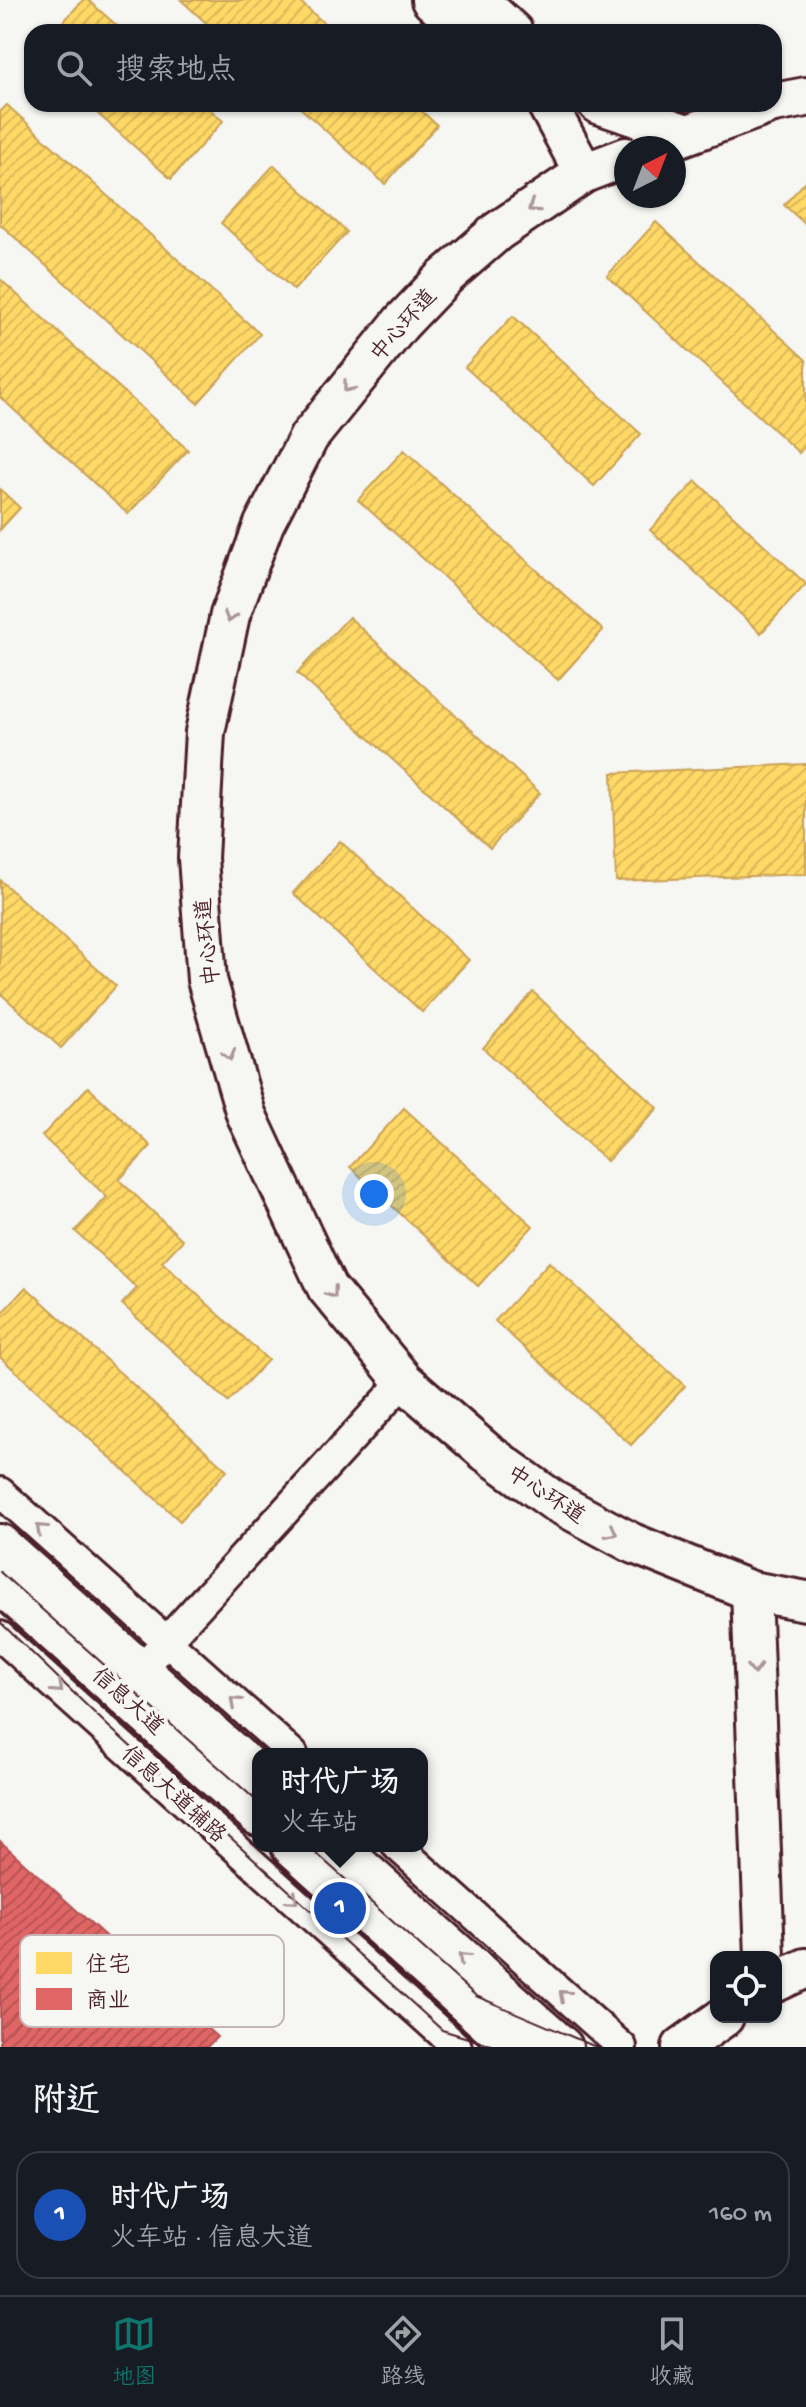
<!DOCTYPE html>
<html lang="zh">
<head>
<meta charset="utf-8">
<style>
	:root { --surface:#171b24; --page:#242831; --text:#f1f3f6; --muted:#9ea1a6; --line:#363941; --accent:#0f766e }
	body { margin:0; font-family:"Gochi Hand","LXGW WenKai TC",sans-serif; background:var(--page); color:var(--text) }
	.controls { position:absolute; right:24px; bottom:24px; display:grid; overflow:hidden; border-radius:16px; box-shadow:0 2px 6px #0004 }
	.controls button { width:72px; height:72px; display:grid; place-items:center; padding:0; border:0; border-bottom:2px solid var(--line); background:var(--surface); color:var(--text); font:40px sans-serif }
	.compass { position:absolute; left:614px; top:136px; width:72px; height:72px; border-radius:50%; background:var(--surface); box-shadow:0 2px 6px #0004; rotate:42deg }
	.you { position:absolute; left:374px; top:1194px; width:28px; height:28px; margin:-20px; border:6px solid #fff; border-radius:50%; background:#1a73e8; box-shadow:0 0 0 12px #1a73e833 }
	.badge { display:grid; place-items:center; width:52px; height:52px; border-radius:50%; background:var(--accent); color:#fff; font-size:26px; font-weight:700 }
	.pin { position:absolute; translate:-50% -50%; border:4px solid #fff; box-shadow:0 2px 8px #0006 }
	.popup { position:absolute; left:252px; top:1748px; width:176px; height:104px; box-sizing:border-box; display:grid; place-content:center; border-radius:16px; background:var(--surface); filter:drop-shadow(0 2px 6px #0005); font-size:26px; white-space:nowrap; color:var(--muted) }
	.popup b { font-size:30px; color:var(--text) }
	.popup::after { content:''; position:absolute; left:50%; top:100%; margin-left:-16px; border:16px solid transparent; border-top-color:var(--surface) }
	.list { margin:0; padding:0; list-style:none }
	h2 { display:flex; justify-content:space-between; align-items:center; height:104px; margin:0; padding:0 32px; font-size:34px }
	h2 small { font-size:26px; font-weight:400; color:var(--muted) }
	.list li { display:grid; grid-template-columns:52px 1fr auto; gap:24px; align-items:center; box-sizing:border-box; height:128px; margin:0 16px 16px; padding:0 16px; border:2px solid var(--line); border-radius:24px }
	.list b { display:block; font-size:30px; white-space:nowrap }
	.list p { margin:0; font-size:26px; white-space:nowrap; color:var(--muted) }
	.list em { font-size:26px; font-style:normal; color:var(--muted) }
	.icon { flex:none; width:44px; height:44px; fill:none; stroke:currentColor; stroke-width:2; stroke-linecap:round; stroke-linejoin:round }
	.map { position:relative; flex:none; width:806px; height:2047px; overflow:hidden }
	.search { position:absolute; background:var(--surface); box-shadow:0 2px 6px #0004; left:24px; right:24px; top:24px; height:88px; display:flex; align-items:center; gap:20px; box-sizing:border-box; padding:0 28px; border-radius:24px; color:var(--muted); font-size:30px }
	.sheet { height:248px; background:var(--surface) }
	nav { display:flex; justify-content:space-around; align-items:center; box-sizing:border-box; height:112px; border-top:2px solid var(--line); background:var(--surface); font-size:22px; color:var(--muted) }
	nav a { display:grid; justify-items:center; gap:4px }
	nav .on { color:var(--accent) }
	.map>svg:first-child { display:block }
	.homes { fill:url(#homes-hatch); stroke:#c9a154; stroke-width:2 }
	.shops { fill:url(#shops-hatch); stroke:#b35154; stroke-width:2 }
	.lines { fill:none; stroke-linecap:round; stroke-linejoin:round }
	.street-casing { stroke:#4a1f2b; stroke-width:34 }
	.secondary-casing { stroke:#4a1f2b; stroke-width:44 }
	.street { stroke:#f6f6f2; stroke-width:28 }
	.secondary { stroke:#f6f6f2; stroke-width:38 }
	.tram { stroke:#4a1f2b; stroke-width:2 }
	.oneway { stroke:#a99598 }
	.labels { text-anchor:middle; stroke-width:8; stroke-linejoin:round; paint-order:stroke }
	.street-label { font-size:22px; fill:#4a1f2b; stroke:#f6f6f2 }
	.key { fill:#f6f6f2; stroke:#c2b6b6; stroke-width:2 }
	.key-label { font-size:22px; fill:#4a1f2b }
</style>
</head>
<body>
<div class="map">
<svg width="806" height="2047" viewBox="0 0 806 2047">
	<defs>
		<pattern id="homes-hatch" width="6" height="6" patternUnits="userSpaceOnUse" patternTransform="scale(2)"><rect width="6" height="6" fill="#ffd966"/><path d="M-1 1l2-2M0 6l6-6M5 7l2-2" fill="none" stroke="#dcba59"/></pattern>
		<pattern id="shops-hatch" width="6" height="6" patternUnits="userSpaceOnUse" patternTransform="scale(2)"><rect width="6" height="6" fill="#e06666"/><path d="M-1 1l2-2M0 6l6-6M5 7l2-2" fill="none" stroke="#b85354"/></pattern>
	</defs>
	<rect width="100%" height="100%" fill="#f6f6f2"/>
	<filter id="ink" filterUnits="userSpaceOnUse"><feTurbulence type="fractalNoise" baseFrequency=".0125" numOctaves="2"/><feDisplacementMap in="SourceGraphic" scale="16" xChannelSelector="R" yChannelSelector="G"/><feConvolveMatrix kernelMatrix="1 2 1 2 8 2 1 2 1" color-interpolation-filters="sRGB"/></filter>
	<g filter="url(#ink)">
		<g class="homes">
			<polygon points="83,0 88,0 124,32 54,32"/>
			<polygon points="181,0 298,0 334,32 216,32"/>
			<polygon points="87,104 204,104 223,121 171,179"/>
			<polygon points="296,104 414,104 437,125 385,184"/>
			<polygon points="7,105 260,334 198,403 0,224 0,112"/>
			<polygon points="274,165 347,232 294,290 221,223"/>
			<polygon points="806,181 806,225 784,205"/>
			<polygon points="656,222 806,360 806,445 799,453 607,276"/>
			<polygon points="0,279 188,450 128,514 0,397"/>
			<polygon points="513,316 641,434 594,486 465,367"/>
			<polygon points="404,450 603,630 558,680 358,500"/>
			<polygon points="696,481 806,584 761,633 650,530"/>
			<polygon points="0,489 20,508 0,530"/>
			<polygon points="349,617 540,793 490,848 297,673"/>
			<polygon points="806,764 806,874 616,881 612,773"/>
			<polygon points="340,841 469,960 422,1012 293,893"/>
			<polygon points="0,880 116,986 61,1048 0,993"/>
			<polygon points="533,992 658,1108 607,1161 483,1048"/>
			<polygon points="88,1087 151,1146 119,1180 183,1240 162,1262 268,1360 228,1402 122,1304 137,1288 75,1231 107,1197 42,1136"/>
			<polygon points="404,1108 533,1226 478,1286 350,1167"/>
			<polygon points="549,1262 685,1386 631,1445 495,1321"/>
			<polygon points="26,1287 227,1470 180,1521 0,1357 0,1315"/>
		</g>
		<polygon class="shops" points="0,1841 217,2037 207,2047 0,2047"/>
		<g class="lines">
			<g class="street-casing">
				<g id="street">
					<polyline points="0,1492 293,1754"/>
					<polyline points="0,1636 457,2047"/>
					<polyline points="129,1682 404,1381"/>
					<polyline points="397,1846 622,2047"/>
				</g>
			</g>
			<g class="secondary-casing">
				<g id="secondary">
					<polyline points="431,0 467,32"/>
					<polyline points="478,0 513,32"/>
					<polyline points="774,103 806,97"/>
					<polyline points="547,104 584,173"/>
					<polyline points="598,104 687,134"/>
					<polyline points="650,148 770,104"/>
					<polyline points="626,157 584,173 498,231 445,277 401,323 309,437 264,524 230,615 205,732 198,858 207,980 246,1114 327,1288 404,1381 486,1452 554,1501 632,1543 751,1591 806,1601"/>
					<polyline points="0,1544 258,1775"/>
					<polyline points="0,1584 258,1816"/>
					<polyline points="751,1591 765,1957"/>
					<polyline points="291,1846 514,2047"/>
					<polyline points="337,1846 563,2047"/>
					<polyline points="776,1982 806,1968"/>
					<polyline points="682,2047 724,2017"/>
				</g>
			</g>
			<use href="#street" class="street"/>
			<use href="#secondary" class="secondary"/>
			<g class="tram">
				<polyline points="0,1572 258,1802"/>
				<polyline points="0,1622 107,1725 442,2030 497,2047"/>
				<polyline points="308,1846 476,1996 596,2047"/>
			</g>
		</g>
		<defs><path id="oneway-chevron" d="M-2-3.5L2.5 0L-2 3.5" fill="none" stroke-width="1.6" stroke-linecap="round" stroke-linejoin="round" transform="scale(2)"/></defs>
		<g class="oneway">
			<use href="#oneway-chevron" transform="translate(533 207) rotate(146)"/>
			<use href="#oneway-chevron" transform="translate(348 387) rotate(129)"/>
			<use href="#oneway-chevron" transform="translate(230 617) rotate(106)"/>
			<use href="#oneway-chevron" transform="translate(229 1055) rotate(74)"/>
			<use href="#oneway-chevron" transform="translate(332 1293) rotate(54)"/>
			<use href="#oneway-chevron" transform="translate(41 1529) rotate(-138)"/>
			<use href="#oneway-chevron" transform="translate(612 1532) rotate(28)"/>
			<use href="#oneway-chevron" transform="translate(754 1669) rotate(88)"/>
			<use href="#oneway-chevron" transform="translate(58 1688) rotate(42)"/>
			<use href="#oneway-chevron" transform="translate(235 1702) rotate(-138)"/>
			<use href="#oneway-chevron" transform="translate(293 1899) rotate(42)"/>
			<use href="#oneway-chevron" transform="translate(463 1958) rotate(-138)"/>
			<use href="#oneway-chevron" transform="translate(564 1995) rotate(-138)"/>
		</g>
	</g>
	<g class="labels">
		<g class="street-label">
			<text transform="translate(402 324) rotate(-49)" y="8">中心环道</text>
			<text transform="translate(206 942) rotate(-96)" y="8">中心环道</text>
			<text transform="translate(547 1493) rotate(33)" y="8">中心环道</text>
			<text transform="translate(129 1700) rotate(42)" y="8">信息大道</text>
			<text transform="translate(175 1793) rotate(42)" y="8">信息大道辅路</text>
		</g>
	</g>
	<rect x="20" y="1935" width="264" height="92" rx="12" class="key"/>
	<rect x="36" y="1952" width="36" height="22" fill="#ffd966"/>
	<rect x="36" y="1988" width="36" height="22" fill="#e06666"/>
	<g class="key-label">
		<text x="86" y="1971">住宅</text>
		<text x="86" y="2007">商业</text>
	</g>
</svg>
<div class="controls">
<button><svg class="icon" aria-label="locate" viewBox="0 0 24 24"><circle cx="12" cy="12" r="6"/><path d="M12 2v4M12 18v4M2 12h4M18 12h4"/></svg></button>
</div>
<svg class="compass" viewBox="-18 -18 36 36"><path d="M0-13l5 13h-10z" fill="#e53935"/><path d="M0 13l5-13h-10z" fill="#9ea1a6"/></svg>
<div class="you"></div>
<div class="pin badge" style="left:340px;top:1908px;background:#1a4fb4">1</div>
<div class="popup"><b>时代广场</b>火车站</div>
<div class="search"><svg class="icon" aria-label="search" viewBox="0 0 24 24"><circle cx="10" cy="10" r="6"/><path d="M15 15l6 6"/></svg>搜索地点</div>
</div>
<section class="sheet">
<h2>附近<small></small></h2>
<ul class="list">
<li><span class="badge" style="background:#1a4fb4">1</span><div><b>时代广场</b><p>火车站 · 信息大道</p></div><em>160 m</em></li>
</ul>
</section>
<nav>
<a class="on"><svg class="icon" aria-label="map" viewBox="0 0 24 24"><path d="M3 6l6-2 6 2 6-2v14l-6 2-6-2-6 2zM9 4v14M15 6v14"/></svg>地图</a>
<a><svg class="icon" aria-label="directions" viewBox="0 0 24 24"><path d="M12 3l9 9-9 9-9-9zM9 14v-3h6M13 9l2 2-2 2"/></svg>路线</a>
<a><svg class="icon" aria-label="saved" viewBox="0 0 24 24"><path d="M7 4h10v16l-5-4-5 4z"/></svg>收藏</a>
</nav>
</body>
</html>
